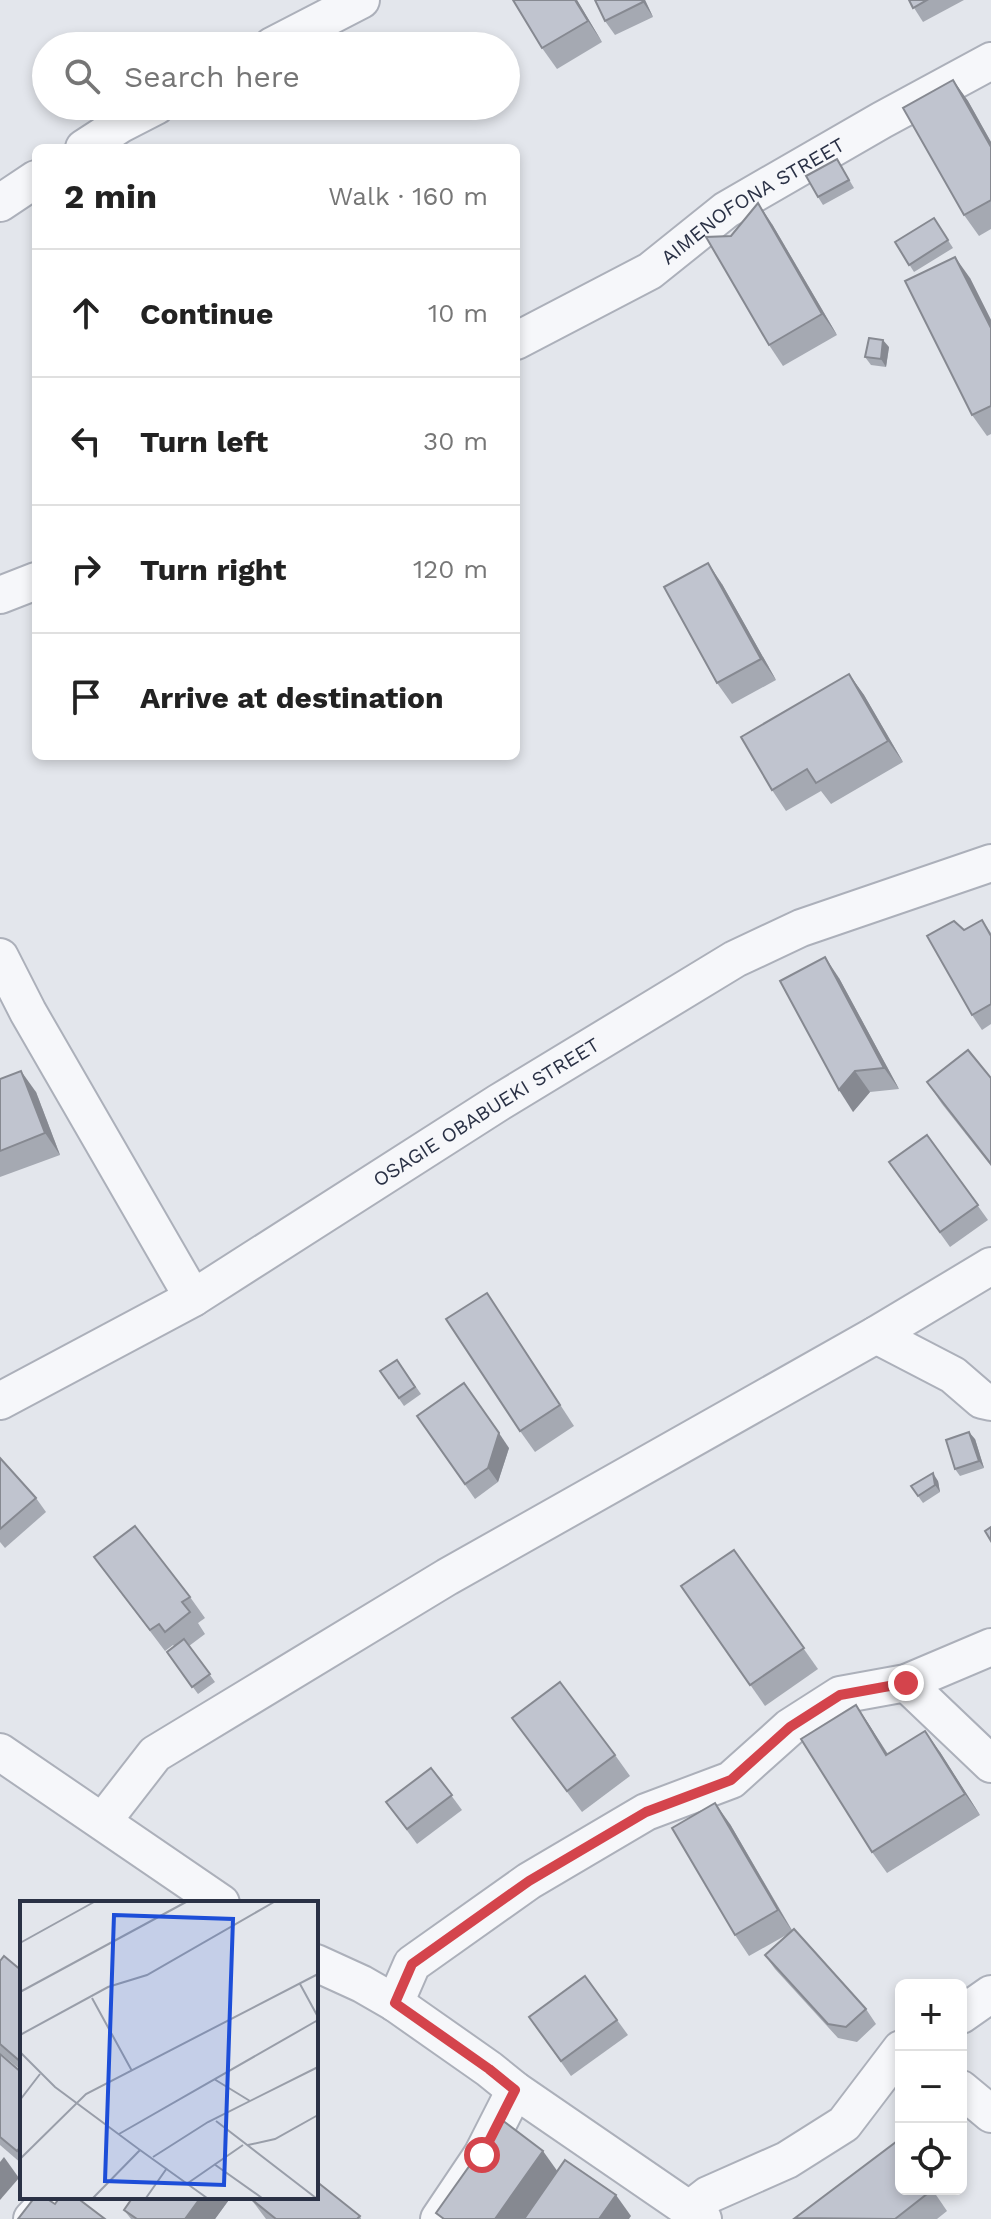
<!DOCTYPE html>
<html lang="en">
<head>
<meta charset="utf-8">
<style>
	:root { --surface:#fff; --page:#f6f6f6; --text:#222; --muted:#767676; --line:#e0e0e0 }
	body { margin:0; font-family:"Work Sans",sans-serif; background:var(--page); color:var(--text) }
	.controls { position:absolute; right:24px; bottom:24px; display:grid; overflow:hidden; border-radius:12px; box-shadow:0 4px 12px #0003 }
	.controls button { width:72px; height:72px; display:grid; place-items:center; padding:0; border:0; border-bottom:2px solid var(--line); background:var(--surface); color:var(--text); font:40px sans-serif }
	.stop { position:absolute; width:24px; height:24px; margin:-18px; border:6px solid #d4444c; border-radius:50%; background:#fff }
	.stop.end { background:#d4444c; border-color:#fff; box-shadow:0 2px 8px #0008 }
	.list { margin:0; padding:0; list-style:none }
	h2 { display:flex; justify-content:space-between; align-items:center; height:104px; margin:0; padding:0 32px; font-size:34px }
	h2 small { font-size:26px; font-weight:400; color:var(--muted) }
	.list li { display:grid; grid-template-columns:52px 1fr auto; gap:24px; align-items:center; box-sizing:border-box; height:128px; padding:0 32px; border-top:2px solid var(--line) }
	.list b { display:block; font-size:30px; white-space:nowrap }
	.list em { font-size:26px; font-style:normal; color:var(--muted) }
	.icon { flex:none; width:44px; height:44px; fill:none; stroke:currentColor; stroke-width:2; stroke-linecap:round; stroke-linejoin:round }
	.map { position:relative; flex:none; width:991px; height:2219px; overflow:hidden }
	.search { position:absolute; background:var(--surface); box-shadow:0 4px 12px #0003; left:32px; top:32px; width:488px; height:88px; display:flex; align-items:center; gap:20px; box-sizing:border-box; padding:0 28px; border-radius:44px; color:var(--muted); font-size:30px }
	.panel { position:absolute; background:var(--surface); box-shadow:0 4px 12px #0003; left:32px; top:144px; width:488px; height:616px; border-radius:12px }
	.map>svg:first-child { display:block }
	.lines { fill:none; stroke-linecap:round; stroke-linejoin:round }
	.street-casing { stroke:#acb0ba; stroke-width:40 }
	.street { stroke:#f6f7fa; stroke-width:36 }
	.wall { fill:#a5a9b2 }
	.shaded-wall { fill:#868991 }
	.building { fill:#c0c4cf; stroke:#868991; stroke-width:2 }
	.route { stroke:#d4444c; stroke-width:10 }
	.labels { text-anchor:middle; stroke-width:6; stroke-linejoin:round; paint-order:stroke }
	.street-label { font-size:20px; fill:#2a3145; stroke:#f3f5f9 }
	.inset-road { fill:none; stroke:#999ea9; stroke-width:2 }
	.view { fill:#1d4ed8; fill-opacity:0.15; stroke:#1d4ed8; stroke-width:4 }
	.inset-edge { fill:none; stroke:#2a3145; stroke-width:4 }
</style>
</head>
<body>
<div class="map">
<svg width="991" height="2219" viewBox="0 0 991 2219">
	<rect width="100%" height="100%" fill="#e3e6ec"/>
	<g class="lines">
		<g class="street-casing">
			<g id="street">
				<polyline points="272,46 361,0"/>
				<polyline points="84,148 121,124 156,106"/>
				<polyline points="0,203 36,179"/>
				<path id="s1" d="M516 341 650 271 726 210 882 120 991 61"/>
				<polyline points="0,595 36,581"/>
				<polyline points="0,957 28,1012 193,1298"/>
				<polyline points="876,1335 953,1375 982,1400 991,1402"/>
				<path id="s2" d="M0 1401 193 1298 498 1103 735 959 801 928 991 863"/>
				<polyline points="906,1683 991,1764"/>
				<polyline points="0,1752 221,1903"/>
				<polyline points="103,1821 155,1754 447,1577 876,1335 991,1266"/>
				<polyline points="316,1963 362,1984 395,2003 489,2069 515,2090 703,2219"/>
				<polyline points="395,2003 412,1964 529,1881 646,1812 731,1780 790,1727 840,1695 906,1683 991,1647"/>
				<polyline points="961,2015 991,1994"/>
				<polyline points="961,2089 991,2114"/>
				<polyline points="690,2209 708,2195 787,2160 844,2124 901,2049"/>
				<polyline points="32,2219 53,2197"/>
				<polyline points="439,2219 482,2155 515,2090"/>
			</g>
		</g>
		<use href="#street" class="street"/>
	</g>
	<g class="wall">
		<polygon points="577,0 602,42 557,69 542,48"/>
		<polygon points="645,0 653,17 615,35 605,21"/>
		<polygon points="909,0 964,0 923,22"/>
		<polygon points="953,80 968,101 991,142 991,229 979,236 964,215"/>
		<polygon points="837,159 854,188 823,205 818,197"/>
		<polygon points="934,218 953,248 914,272 895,242"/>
		<polygon points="772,224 837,335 783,366 769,345"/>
		<polygon points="970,278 991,320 991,434 987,436 972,415"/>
		<polygon points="889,347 886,367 871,365 865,357"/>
		<polygon points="722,584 776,680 732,704 717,683"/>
		<polygon points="849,674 864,695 903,762 831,804 821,791 786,811 772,790"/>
		<polygon points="982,920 991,933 991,1024 982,1030 972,1015 964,930"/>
		<polygon points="839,978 899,1089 870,1092 853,1112"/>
		<polygon points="991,1078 991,1166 942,1104 927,1082"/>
		<polygon points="0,1079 36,1092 60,1155 0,1177"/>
		<polygon points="927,1135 988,1220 950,1247 889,1162"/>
		<polygon points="501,1314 574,1426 535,1452 520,1431"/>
		<polygon points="397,1360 421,1394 404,1406 380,1371"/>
		<polygon points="417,1416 509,1448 498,1482 475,1499"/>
		<polygon points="975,1439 984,1468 960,1476 955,1469"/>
		<polygon points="0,1458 36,1498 46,1512 5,1548 0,1542"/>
		<polygon points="938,1481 940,1492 923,1503 911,1486"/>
		<polygon points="734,1550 818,1669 765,1706 681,1586"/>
		<polygon points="94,1557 190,1597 205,1618 198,1623 205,1634 189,1646 215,1682 198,1694 167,1652 174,1646 173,1645 165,1651"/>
		<polygon points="856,1705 888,1754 940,1752 980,1815 887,1873 872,1852"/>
		<polygon points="512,1718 615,1755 630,1776 582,1812"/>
		<polygon points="431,1768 462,1810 417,1844 386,1802"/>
		<polygon points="730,1824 792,1930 866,2009 876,2024 857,2042 838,2038 775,1969 765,1955 788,1934 749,1956 735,1935"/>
		<polygon points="0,1961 22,1971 22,2071 0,2053"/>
		<polygon points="585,1976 628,2035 571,2076 529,2017"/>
		<polygon points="0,2054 22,2073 22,2164 0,2145"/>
		<polygon points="932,2189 947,2211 937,2219 796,2219"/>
		<polygon points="133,2197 231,2197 215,2219 131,2219 124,2210"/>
		<polygon points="251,2199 360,2216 361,2219 266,2219"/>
	</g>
	<g class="shaded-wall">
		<polygon points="575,0 577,0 602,42 588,21"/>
		<polygon points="642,0 645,0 653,17 643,2"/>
		<polygon points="953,80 968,101 991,142 991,147"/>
		<polygon points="758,203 772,224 837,335 822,314"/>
		<polygon points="955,257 970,278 991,320 991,328"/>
		<polygon points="883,340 889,347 886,367 881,359"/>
		<polygon points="708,563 722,584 776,680 761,659"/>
		<polygon points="849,674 864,695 903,762 888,741"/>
		<polygon points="825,957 839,978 899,1089 884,1068"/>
		<polygon points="21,1071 36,1092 60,1155 45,1133"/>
		<polygon points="855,1071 870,1092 853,1112 839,1090"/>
		<polygon points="969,1432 975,1439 984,1468 979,1461"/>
		<polygon points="499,1433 509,1448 498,1482 488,1468"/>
		<polygon points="933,1473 938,1481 940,1492 935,1485"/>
		<polygon points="856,1705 870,1726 901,1776 886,1755"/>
		<polygon points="925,1731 940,1752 980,1815 965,1794"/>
		<polygon points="715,1803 730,1824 792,1931 778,1910"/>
		<polygon points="22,2145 22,2158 17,2151"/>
		<polygon points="543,2151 558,2172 525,2219 495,2219"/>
		<polygon points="4,2157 19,2178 0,2200 0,2162"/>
		<polygon points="616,2195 631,2216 629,2219 599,2219"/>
		<polygon points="201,2197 231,2197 215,2219 185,2219"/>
	</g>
	<g class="building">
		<polygon points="513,0 575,0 588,21 542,48"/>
		<polygon points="595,0 642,0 643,2 605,21"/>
		<polygon points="909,0 927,0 913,8"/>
		<polygon points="953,80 991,147 991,200 964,215 903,108"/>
		<polygon points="837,159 849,180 818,197 806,176"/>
		<polygon points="758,203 822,314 769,345 706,237 731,236"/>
		<polygon points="934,218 948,240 909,265 895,242"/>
		<polygon points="955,257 991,328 991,406 972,415 905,281"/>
		<polygon points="869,338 883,340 881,359 865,357"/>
		<polygon points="708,563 761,659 717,683 664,587"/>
		<polygon points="849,674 888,741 816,783 807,769 772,790 741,737"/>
		<polygon points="982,920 991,936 991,1004 972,1015 927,936 954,921 964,930"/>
		<polygon points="825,957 884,1068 855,1071 839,1090 780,981"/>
		<polygon points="968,1050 991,1078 991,1164 927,1082"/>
		<polygon points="21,1071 45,1133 0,1151 0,1079"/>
		<polygon points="927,1135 978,1205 940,1232 889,1162"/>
		<polygon points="487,1293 560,1405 520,1431 446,1319"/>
		<polygon points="397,1360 415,1387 399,1398 380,1371"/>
		<polygon points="464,1383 499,1433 488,1468 465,1484 417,1416"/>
		<polygon points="969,1432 979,1461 955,1469 946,1440"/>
		<polygon points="0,1458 36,1498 0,1529"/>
		<polygon points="933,1473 935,1485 918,1496 911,1486"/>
		<polygon points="135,1526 190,1597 182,1602 190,1612 165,1632 159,1624 150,1630 94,1557"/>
		<polygon points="991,1527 991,1541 985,1531"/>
		<polygon points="734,1550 804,1648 750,1685 681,1586"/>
		<polygon points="184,1639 210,1674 192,1687 167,1652"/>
		<polygon points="560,1682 615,1755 567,1791 512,1718"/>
		<polygon points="856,1705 886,1755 925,1731 965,1794 872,1852 801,1739"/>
		<polygon points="431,1768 452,1795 407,1829 386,1802"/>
		<polygon points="715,1803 778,1910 735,1935 672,1828"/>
		<polygon points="794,1929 866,2009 846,2027 828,2024 765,1955"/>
		<polygon points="4,1956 22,1971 22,2063 0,2044 0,1961"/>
		<polygon points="585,1976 617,2020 561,2061 529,2017"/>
		<polygon points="0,2054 22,2073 22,2145 17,2151 0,2137"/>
		<polygon points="502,2120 543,2151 495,2219 444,2219 436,2213"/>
		<polygon points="896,2142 901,2149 901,2189 932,2189 932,2190 895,2219 795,2218"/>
		<polygon points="565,2160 616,2195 599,2219 524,2219"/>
		<polygon points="316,2181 360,2216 357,2219 276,2219 251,2199 253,2197 316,2197"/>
		<polygon points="35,2197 44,2197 55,2204 60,2197 76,2197 105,2219 18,2219"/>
		<polygon points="133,2197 201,2197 185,2219 137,2219 124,2210"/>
	</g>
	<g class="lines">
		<polyline class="route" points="482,2155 515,2090 489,2069 395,2003 412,1964 529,1881 646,1812 731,1780 790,1727 840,1695 906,1683"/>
	</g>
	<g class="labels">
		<g class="street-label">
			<text dy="7" stroke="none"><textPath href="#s1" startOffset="276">AIMENOFONA STREET</textPath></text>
			<text dy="7" stroke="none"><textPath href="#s2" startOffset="566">OSAGIE OBABUEKI STREET</textPath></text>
		</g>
	</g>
	<g transform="translate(20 1901)">
		<rect width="298" height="298" fill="#e3e6ec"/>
		<path class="inset-road" d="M0 42 74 1M280 83 298 116M0 91 166 1M72 97 112 170M0 134 88 86 127 74 254 1M0 151 35 186 120 249 73 297M194 178 230 200M0 199 20 173M196 220 296 297M99 233 298 119M228 244 255 238 298 214M120 249 187 297M133 256 188 221 298 166M0 258 66 193 298 73M194 263 242 297M168 282 223 244M126 297 147 267"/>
		<path class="view" d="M94 14 213 18 204 284 85 280Z"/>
		<rect width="298" height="298" class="inset-edge"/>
	</g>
</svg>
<div class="controls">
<button>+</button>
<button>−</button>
<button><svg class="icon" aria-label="locate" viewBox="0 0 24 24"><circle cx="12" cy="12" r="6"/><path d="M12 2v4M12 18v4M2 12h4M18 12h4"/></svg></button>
</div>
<div class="stop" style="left:482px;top:2155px"></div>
<div class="stop end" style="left:906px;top:1683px"></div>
<div class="search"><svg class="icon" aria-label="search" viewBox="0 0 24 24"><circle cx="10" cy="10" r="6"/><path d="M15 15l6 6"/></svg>Search here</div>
<section class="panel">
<h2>2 min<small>Walk · 160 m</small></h2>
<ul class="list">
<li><svg class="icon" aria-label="ahead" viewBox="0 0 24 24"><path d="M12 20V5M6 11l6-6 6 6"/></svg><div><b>Continue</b></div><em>10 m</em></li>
<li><svg class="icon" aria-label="left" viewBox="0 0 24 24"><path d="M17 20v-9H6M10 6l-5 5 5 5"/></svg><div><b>Turn left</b></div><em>30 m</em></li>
<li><svg class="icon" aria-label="right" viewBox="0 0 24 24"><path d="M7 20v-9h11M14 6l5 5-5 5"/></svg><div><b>Turn right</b></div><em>120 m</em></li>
<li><svg class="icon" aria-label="arrive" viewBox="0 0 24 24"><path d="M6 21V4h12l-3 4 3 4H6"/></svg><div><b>Arrive at destination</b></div></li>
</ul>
</section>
</div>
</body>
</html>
